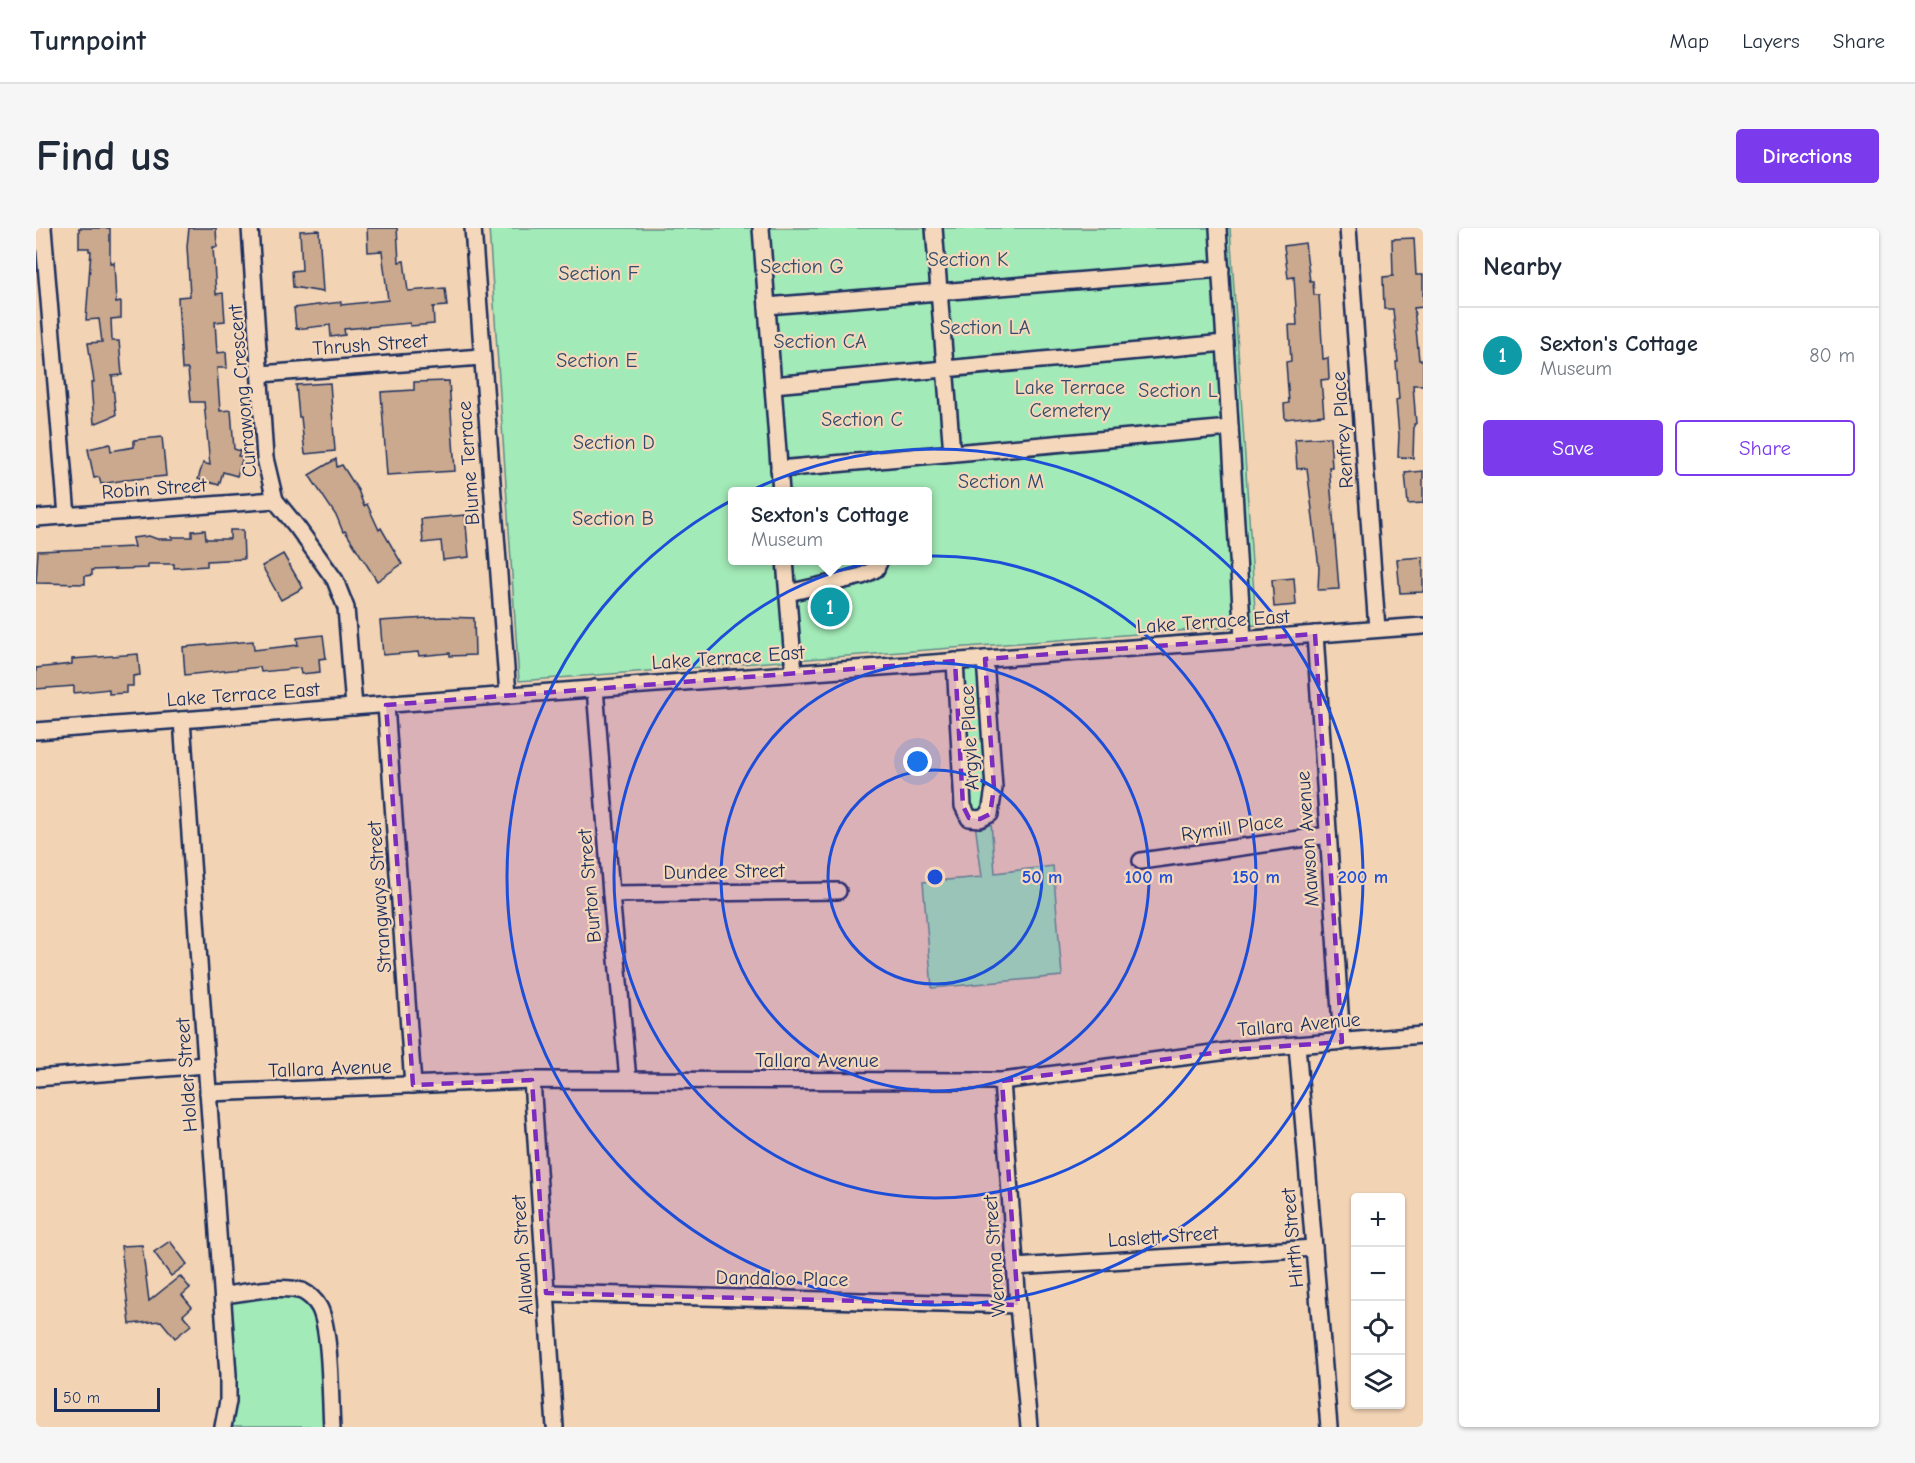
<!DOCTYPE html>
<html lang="en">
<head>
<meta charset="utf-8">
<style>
	:root { --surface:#fff; --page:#f6f6f7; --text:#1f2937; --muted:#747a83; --line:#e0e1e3; --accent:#7c3aed }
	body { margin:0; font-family:"Comic Neue",sans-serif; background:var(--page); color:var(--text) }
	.controls { position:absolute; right:18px; bottom:18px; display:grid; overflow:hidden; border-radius:6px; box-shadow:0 2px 4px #0004 }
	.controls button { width:54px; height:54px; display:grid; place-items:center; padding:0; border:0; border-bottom:2px solid var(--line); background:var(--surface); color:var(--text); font:30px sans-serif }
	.scale { position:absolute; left:18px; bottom:15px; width:106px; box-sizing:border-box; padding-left:6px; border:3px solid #1b2f5e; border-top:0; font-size:16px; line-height:21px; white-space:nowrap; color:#1b2f5e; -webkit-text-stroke:4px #f5d8bb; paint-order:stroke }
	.you { position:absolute; left:882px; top:534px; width:21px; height:21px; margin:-15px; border:4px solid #fff; border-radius:50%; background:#1a73e8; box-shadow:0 0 0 9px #1a73e833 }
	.badge { display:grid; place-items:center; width:39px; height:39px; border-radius:50%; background:var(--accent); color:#fff; font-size:20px; font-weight:700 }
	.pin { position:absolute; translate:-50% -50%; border:3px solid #fff; box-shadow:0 2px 6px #0006 }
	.popup { position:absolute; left:692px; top:259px; width:204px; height:78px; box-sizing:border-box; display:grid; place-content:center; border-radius:6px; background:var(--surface); filter:drop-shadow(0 2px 4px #0005); font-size:20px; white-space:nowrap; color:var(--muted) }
	.popup b { font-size:22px; color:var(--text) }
	.popup::after { content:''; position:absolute; left:50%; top:100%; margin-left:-12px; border:12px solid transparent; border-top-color:var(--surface) }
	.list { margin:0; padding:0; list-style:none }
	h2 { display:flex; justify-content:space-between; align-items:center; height:78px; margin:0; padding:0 24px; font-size:26px }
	h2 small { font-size:20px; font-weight:400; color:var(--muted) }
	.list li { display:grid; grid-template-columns:39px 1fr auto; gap:18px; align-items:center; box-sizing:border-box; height:96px; padding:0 24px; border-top:2px solid var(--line) }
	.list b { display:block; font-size:22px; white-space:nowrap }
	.list p { margin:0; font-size:20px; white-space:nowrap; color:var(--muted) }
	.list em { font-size:20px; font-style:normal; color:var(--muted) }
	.actions { display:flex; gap:12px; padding:18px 24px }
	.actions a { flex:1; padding:14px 0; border:2px solid var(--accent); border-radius:6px; text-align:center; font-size:21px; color:var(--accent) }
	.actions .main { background:var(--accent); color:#fff }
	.icon { flex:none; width:33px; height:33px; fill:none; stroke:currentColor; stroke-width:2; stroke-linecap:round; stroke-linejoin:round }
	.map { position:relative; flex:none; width:1387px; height:1199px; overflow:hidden; border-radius:6px }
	header { display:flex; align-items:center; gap:36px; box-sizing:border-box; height:84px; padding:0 30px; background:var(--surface); border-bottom:2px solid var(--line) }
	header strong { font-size:28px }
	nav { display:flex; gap:33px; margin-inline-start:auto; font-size:21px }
	.intro { display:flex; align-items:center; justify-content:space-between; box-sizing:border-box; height:144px; padding:0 36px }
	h1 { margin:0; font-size:42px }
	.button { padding:15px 27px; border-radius:6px; background:var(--accent); color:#fff; font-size:21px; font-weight:700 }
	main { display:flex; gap:36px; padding:0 36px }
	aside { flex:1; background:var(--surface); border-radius:6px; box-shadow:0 2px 4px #0004 }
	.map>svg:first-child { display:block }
	.green { fill:#a2eab7; stroke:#5e8c8a; stroke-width:1.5; fill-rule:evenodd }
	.building { fill:#caa98e; stroke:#1b2f5e; stroke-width:1.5 }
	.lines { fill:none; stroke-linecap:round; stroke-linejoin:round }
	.minor-casing { stroke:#1b2f5e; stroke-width:20 }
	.minor { stroke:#f5d8bb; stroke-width:15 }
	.marked { fill:#7b2cbf; fill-opacity:0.2; stroke:#7b2cbf; stroke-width:4.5; stroke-dasharray:12 8; stroke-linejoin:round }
	.ring { fill:none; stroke:#1d4ed8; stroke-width:3 }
	.labels { text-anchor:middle; stroke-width:4.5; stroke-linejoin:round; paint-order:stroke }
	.park-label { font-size:20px; fill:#2f4b6b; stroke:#f5d8bb }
	.street-label { font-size:20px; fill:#1b2f5e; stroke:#f5d8bb }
	.centre { fill:#1d4ed8; stroke:#f5d8bb; stroke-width:3 }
	.ring-label { font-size:18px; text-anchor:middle; font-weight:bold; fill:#1d4ed8; stroke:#f5d8bb; stroke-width:4.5; stroke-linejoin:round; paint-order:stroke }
</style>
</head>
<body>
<header>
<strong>Turnpoint</strong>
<nav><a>Map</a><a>Layers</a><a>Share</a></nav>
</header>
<div class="intro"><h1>Find us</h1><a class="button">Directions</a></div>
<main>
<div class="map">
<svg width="1387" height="1199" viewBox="0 0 1387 1199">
	<rect width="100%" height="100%" fill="#f2d3b4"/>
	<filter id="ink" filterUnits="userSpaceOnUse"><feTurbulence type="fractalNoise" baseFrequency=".0167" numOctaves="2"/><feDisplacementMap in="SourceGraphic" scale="12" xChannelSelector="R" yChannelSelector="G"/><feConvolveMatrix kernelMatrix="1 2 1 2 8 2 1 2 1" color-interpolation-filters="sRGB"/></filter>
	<g filter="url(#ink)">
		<g class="green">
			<path d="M453 0H1194L1220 397 483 453ZM696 264H892V332H696Z"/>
			<polygon points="946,433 954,573 943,588 931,577 922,436"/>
			<polygon points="955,594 959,645 1017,638 1026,748 896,760 887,654 946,649 939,595"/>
			<polygon points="257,1065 280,1082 286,1106 292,1199 194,1199 198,1176 189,1069"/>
		</g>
		<g class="building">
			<polygon points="43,0 74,0 74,35 78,34 80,75 85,74 85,90 75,91 76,113 83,113 86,147 76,148 80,187 58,196 55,154 58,154 52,115 66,114 63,91 50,92 55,23 53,23 53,20 43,20"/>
			<polygon points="153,0 180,0 181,19 177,19 180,66 187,65 189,93 179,94 181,125 190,124 191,140 181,140 184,183 195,182 198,221 204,223 202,228 207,229 201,248 187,244 183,257 162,251 167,235 174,237 168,174 155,174 152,141 146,141 142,69 154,68 151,18"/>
			<polygon points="331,0 361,0 363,34 368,33 372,63 409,60 411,78 397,79 398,96 374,98 374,95 308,101 309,107 295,109 294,97 260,101 258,80 305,74 305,77 352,72 346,23 332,24"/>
			<polygon points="283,2 287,64 257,59 256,43 266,42 264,3"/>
			<polygon points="1378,10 1380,47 1387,47 1387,79 1378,80 1383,132 1387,132 1387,157 1377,157 1380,196 1378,196 1377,230 1362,229 1363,207 1360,172 1363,171 1360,134 1362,134 1357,81 1348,81 1347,49 1357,48 1356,11"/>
			<polygon points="1269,15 1274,53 1277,53 1278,67 1283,67 1287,131 1292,130 1293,151 1285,152 1288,187 1249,191 1248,176 1253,175 1250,134 1255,133 1253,97 1261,97 1258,49 1252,50 1248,18"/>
			<polygon points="413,153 419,243 351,247 345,164 378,162 378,154"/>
			<polygon points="294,155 299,223 269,226 265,189 263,189 260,157"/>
			<polygon points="126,209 130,248 89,252 65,256 63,249 58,250 52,221 74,216 75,223 98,219 98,212"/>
			<polygon points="1294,209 1296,239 1293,239 1303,361 1282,362 1283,340 1271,240 1261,241 1259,211"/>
			<polygon points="300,231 301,239 306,237 322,262 328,278 331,276 343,302 345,300 366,336 341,353 309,303 307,304 301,289 273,247"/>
			<polygon points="1387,243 1387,275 1372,276 1369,245"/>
			<polygon points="429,287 433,329 407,332 405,313 387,315 385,291"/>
			<polygon points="169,302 170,311 194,311 194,302 207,302 208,331 171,333 171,338 138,340 138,336 112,336 112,340 56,342 56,347 49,348 49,356 0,355 2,323 98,319 96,310 113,308 121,311 137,311 136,309 156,309 156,303"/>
			<polygon points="247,326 267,360 245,372 226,338"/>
			<polygon points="1387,329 1387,364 1364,365 1361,331"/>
			<polygon points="1258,350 1260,377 1238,379 1236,352"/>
			<polygon points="800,365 800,371 805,371 806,383 802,384 803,390 788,391 787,367"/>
			<polygon points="407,389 438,390 439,427 414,428 414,425 383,428 382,424 347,427 344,393"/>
			<polygon points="287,407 290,430 283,431 284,444 265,446 264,440 225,444 224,439 149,447 147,419 217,413 218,422 262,417 261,410"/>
			<polygon points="102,426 104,447 97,448 97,458 90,458 90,465 73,466 73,461 38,465 38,458 0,461 0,440 36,436 36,431"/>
			<polygon points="134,1013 151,1036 135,1048 118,1024"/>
			<polygon points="106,1017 113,1073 144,1048 154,1060 146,1067 156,1079 147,1087 155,1097 139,1110 125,1093 94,1096 85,1018"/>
		</g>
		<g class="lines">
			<g class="minor-casing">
				<g id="minor">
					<polyline points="7,0 31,288"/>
					<polyline points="214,0 229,230 239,272 261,299 299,352 310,380 318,479"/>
					<polyline points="437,0 472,467"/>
					<polyline points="725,0 745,264"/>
					<polyline points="898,0 916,225"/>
					<polyline points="1182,0 1207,411"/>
					<polyline points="1312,0 1341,401"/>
					<polyline points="731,78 1185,41"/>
					<polyline points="225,146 445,129"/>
					<polyline points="737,157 1189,115"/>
					<polyline points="743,241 1194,200"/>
					<polyline points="0,290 239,272"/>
					<polyline points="749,332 758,445"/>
					<polyline points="752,365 826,348 840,341 844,332"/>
					<polyline points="1279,406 1306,814"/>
					<polyline points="919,433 927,578 933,590 944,591 954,586 958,560 949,431"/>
					<polyline points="559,460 575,666 592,852"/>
					<polyline points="350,477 377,857"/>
					<polyline points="146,492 192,1147 192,1173 187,1199"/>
					<polyline points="0,503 1387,398"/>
					<polyline points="1105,633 1292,607"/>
					<polyline points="575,666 802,663"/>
					<polyline points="1261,817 1293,1199"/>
					<polyline points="0,850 170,837"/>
					<polyline points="496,852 519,1199"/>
					<polyline points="966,853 982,1077 993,1199"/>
					<polyline points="172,865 496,852 966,853 1207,821 1387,807"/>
					<polyline points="979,1039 1278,1020"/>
					<polyline points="510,1065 982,1077"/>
					<path d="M187 1067C209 1065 244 1056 266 1063 272 1066 279 1072 283 1079 295 1101 294 1171 296 1199"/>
				</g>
			</g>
			<use href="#minor" class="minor"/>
		</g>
	</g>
	<path class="marked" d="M1279 406 1306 814 1207 821 966 853 982 1077 510 1065 496 852 377 857 350 477 919 433 927 578 933 590 944 591 954 586 958 560 949 431Z"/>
	<g class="ring">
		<circle cx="899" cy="649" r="107"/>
		<circle cx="899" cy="649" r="214"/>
		<circle cx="899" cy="649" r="321"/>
		<circle cx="899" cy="649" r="428"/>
	</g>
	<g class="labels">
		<g class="park-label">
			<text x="932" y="38">Section K</text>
			<text x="766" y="45">Section G</text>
			<text x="563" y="52">Section F</text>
			<text x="949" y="106">Section LA</text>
			<text x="784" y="120">Section CA</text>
			<text x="561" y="139">Section E</text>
			<text x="1034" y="166">Lake Terrace<tspan x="1034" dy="23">Cemetery</tspan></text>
			<text x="1142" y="169">Section L</text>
			<text x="826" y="198">Section C</text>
			<text x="578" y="221">Section D</text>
			<text x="965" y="260">Section M</text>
			<text x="577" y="297">Section B</text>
		</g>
		<g class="street-label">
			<text transform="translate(334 116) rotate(-4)" y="7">Thrush Street</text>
			<text transform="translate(206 163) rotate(-95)" y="7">Currawong Crescent</text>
			<text transform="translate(1306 202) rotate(-94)" y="7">Renfrey Place</text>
			<text transform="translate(432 235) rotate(-94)" y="7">Blume Terrace</text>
			<text transform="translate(118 260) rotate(-4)" y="7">Robin Street</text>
			<text transform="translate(1177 393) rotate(-4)" y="7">Lake Terrace East</text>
			<text transform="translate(692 429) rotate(-4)" y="7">Lake Terrace East</text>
			<text transform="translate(207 466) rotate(-4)" y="7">Lake Terrace East</text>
			<text transform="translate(933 510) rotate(-93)" y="7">Argyle Place</text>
			<text transform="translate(1196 599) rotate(-8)" y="7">Rymill Place</text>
			<text transform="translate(1271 611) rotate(-94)" y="7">Mawson Avenue</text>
			<text transform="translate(688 643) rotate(-1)" y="7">Dundee Street</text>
			<text transform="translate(553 658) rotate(-95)" y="7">Burton Street</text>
			<text transform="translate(343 669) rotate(-94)" y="7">Strangways Street</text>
			<text transform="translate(1263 796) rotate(-5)" y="7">Tallara Avenue</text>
			<text x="781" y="839">Tallara Avenue</text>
			<text transform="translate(294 840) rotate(-2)" y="7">Tallara Avenue</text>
			<text transform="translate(150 847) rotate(-94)" y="7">Holder Street</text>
			<text transform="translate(1127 1008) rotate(-4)" y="7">Laslett Street</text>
			<text transform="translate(1256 1010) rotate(-95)" y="7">Hirth Street</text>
			<text transform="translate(486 1027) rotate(-94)" y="7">Allawah Street</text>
			<text transform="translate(958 1028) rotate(-94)" y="7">Werona Street</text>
			<text transform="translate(746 1050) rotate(1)" y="7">Dandaloo Place</text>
		</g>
	</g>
	<circle cx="899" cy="649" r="9" class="centre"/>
	<g class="ring-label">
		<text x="1006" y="655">50 m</text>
		<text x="1113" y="655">100 m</text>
		<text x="1220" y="655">150 m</text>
		<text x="1327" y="655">200 m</text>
	</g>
</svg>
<div class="controls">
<button>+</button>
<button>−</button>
<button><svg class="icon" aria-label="locate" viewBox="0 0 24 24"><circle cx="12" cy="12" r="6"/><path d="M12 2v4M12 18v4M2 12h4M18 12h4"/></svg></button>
<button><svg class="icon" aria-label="layers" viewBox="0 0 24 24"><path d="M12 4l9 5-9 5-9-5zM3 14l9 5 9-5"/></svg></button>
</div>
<div class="scale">50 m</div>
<div class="you"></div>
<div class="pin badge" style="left:794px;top:379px;background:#0f9aa8">1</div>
<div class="popup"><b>Sexton's Cottage</b>Museum</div>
</div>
<aside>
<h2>Nearby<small></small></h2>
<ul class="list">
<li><span class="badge" style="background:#0f9aa8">1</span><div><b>Sexton's Cottage</b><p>Museum</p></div><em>80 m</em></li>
</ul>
<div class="actions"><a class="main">Save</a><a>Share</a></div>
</aside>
</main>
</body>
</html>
